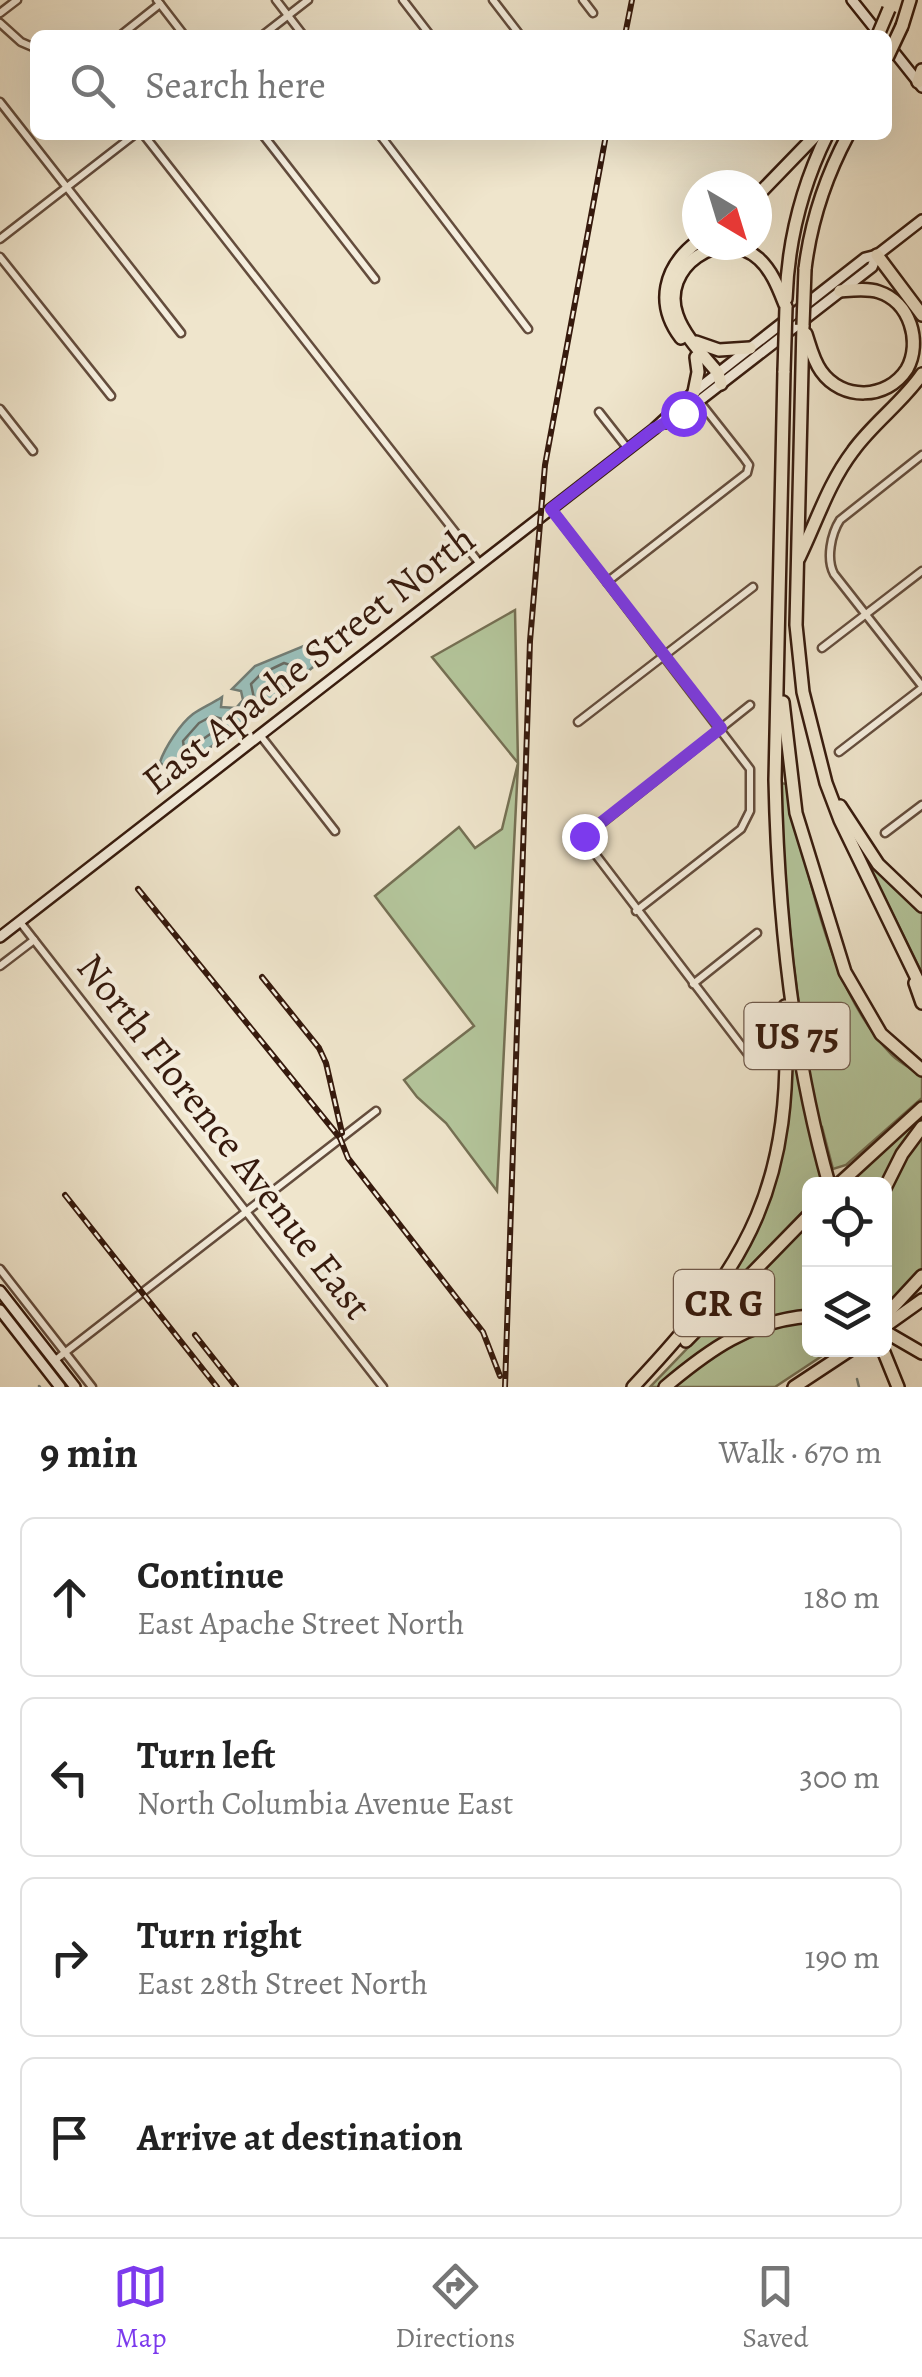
<!DOCTYPE html>
<html lang="en">
<head>
<meta charset="utf-8">
<style>
	:root { --surface:#fff; --page:#f6f6f6; --text:#222; --muted:#767676; --line:#e0e0e0; --accent:#7c3aed }
	body { margin:0; font-family:Alegreya,serif; background:var(--page); color:var(--text) }
	.controls { position:absolute; right:30px; bottom:30px; display:grid; overflow:hidden; border-radius:15px; box-shadow:0 10px 40px #0002 }
	.controls button { width:90px; height:90px; display:grid; place-items:center; padding:0; border:0; border-bottom:2px solid var(--line); background:var(--surface); color:var(--text); font:50px sans-serif }
	.compass { position:absolute; left:682px; top:170px; width:90px; height:90px; border-radius:50%; background:var(--surface); box-shadow:0 10px 40px #0002; rotate:142deg }
	.stop { position:absolute; width:30px; height:30px; margin:-22px; border:8px solid #7c3aed; border-radius:50%; background:#fff }
	.stop.end { background:#7c3aed; border-color:#fff; box-shadow:0 2px 10px #0008 }
	.list { margin:0; padding:0; list-style:none }
	h2 { display:flex; justify-content:space-between; align-items:center; height:130px; margin:0; padding:0 40px; font-size:42px }
	h2 small { font-size:32px; font-weight:400; color:var(--muted) }
	.list li { display:grid; grid-template-columns:65px 1fr auto; gap:30px; align-items:center; box-sizing:border-box; height:160px; margin:0 20px 20px; padding:0 20px; border:2px solid var(--line); border-radius:15px }
	.list b { display:block; font-size:38px; white-space:nowrap }
	.list p { margin:0; font-size:32px; white-space:nowrap; color:var(--muted) }
	.list em { font-size:32px; font-style:normal; color:var(--muted) }
	.icon { flex:none; width:55px; height:55px; fill:none; stroke:currentColor; stroke-width:2; stroke-linecap:round; stroke-linejoin:round }
	.map { position:relative; flex:none; width:922px; height:1387px; overflow:hidden }
	.search { position:absolute; background:var(--surface); box-shadow:0 10px 40px #0002; left:30px; right:30px; top:30px; height:110px; display:flex; align-items:center; gap:25px; box-sizing:border-box; padding:0 35px; border-radius:15px; color:var(--muted); font-size:38px }
	.sheet { height:850px; background:var(--surface) }
	nav { display:flex; justify-content:space-around; align-items:center; box-sizing:border-box; height:140px; border-top:2px solid var(--line); background:var(--surface); font-size:28px; color:var(--muted) }
	nav a { display:grid; justify-items:center; gap:5px }
	nav .on { color:var(--accent) }
	.map>svg:first-child { display:block }
	.green { fill:#b4c69c; stroke:#757054; stroke-width:2.5 }
	.water { fill:#9abfba; stroke:#727d75; stroke-width:2.5 }
	.lines { fill:none; stroke-linecap:round; stroke-linejoin:round }
	.shore { stroke:#686c64; stroke-width:2.5 }
	.stream { stroke:#727d75; stroke-width:2.5 }
	.minor-casing { stroke:#644d3d; stroke-width:11 }
	.secondary-casing { stroke:#361a0d; stroke-width:14 }
	.motorway-casing { stroke:#361a0d; stroke-width:16 }
	.minor { stroke:#f5eede; stroke-width:6 }
	.secondary { stroke:#f5eede; stroke-width:9 }
	.motorway { stroke:#efe5cc; stroke-width:11 }
	.rail-casing { stroke:#361a0d; stroke-width:6 }
	.rail { stroke:#f5eede; stroke-width:2.5; stroke-dasharray:8; stroke-linecap:butt }
	.motorway-bridge-casing { stroke:#361a0d; stroke-width:16; stroke-linecap:butt }
	.motorway-bridge { stroke:#efe5cc; stroke-width:11 }
	.route { stroke:#7c3aed; stroke-width:12 }
	.labels { text-anchor:middle; stroke-width:8; stroke-linejoin:round; paint-order:stroke }
	.shield { fill:#f5eede; stroke:#6f5a4c; stroke-width:2.5 }
	.shield-label { font-size:38px; font-weight:bold; fill:#361a0d }
	.street-label { font-size:40px; fill:#361a0d; stroke:#f5eede }
</style>
</head>
<body>
<div class="map">
<svg width="922" height="1387" viewBox="0 0 922 1387">
	<rect width="100%" height="100%" fill="#efe5cc"/>
	<filter id="stains"><feTurbulence type="fractalNoise" baseFrequency=".002" numOctaves="4"/><feColorMatrix values="0 0 0 0 .2 0 0 0 0 .09 0 0 0 0 .02 0 0 0 .5 -.17"/></filter>
	<radialGradient id="worn" r=".72"><stop offset=".6" stop-color="#630" stop-opacity="0"/><stop offset="1" stop-color="#630" stop-opacity=".3"/></radialGradient>
	<g class="green">
		<polygon points="515,610 518,764 497,1191 446,1123 417,1097 404,1080 474,1026 375,896 459,827 475,848 502,829 518,763 432,657"/>
		<path d="M780 783 787 784 789 801C813 884 829 991 892 1055 899 1062 912 1069 922 1076V1098L846 1165 833 1169 822 1127H819C796 1010 784 902 780 783Z"/>
		<polygon points="865,852 922,911 922,973 863,854"/>
		<polygon points="791,1056 794,1056 822,1184 810,1184 809,1205 718,1299 717,1297 733,1271 788,1114"/>
		<polygon points="922,1115 883,1184 846,1184"/>
		<polygon points="922,1134 922,1268 893,1299 885,1301 884,1200 892,1178"/>
		<path d="M809 1222V1312C743 1316 708 1346 660 1387H650Z"/>
		<path d="M809 1321 810 1350H831L775 1387H674C722 1347 747 1330 809 1321Z"/>
	</g>
	<path class="water" d="M306 645 316 648 319 662 256 715 178 770 166 769 160 762C165 747 181 723 193 714 200 709 213 703 222 697L221 707 236 708 243 700 241 691 232 689 255 666Z"/>
	<g class="lines">
		<g class="shore">
			<polygon points="284,663 290,665 290,671 260,698 254,698 251,684 261,674"/>
			<polygon points="212,716 222,719 222,726 190,748 184,748 183,741 199,723"/>
		</g>
		<g class="stream">
			<polyline points="857,1379 859,1387"/>
			<polyline points="39,1386 40,1387"/>
		</g>
		<g class="minor-casing">
			<g id="minor">
				<polyline points="157,0 184,35"/>
				<polyline points="276,0 303,35"/>
				<polyline points="403,0 430,35"/>
				<polyline points="493,0 520,35"/>
				<polyline points="583,0 593,13"/>
				<polyline points="0,13 17,0"/>
				<polyline points="0,23 21,42 35,48"/>
				<polyline points="121,35 160,4"/>
				<polyline points="263,35 308,0"/>
				<polyline points="0,102 181,333"/>
				<polyline points="144,135 480,564"/>
				<polyline points="263,135 375,279"/>
				<polyline points="380,135 528,329"/>
				<polyline points="0,239 134,135"/>
				<polyline points="0,257 111,396"/>
				<polyline points="0,409 33,451"/>
				<polyline points="599,412 628,449"/>
				<path d="M922 455 840 520C831 534 826 559 834 574L922 686"/>
				<polyline points="551,509 750,769 750,811 741,829 636,911"/>
				<polyline points="607,582 747,473 749,465 744,458 699,401"/>
				<polyline points="822,648 922,571"/>
				<polyline points="750,705 583,838 754,1062"/>
				<polyline points="578,722 753,587"/>
				<polyline points="260,735 335,831"/>
				<polyline points="839,752 922,688"/>
				<polyline points="885,833 922,805"/>
				<polyline points="20,922 383,1387"/>
				<polyline points="0,966 34,940"/>
				<polyline points="693,984 757,933"/>
				<polyline points="0,1269 92,1387"/>
				<polyline points="54,1361 376,1111"/>
			</g>
		</g>
		<g class="secondary-casing">
			<g id="secondary">
				<polyline points="852,0 880,35"/>
				<polyline points="887,43 922,87"/>
				<polyline points="665,423 699,401 872,267 877,255"/>
				<polyline points="0,937 654,429 694,392 865,258 877,255 922,220"/>
				<polyline points="0,1291 75,1387"/>
				<polyline points="0,1310 60,1387"/>
			</g>
		</g>
		<g class="motorway-casing">
			<g id="motorway">
				<polyline points="902,26 910,0"/>
				<polyline points="918,82 922,70"/>
				<polyline points="757,196 816,135"/>
				<polyline points="877,255 922,315"/>
				<path d="M805 269C811 220 825 178 848 135"/>
				<path d="M786 299C788 240 801 188 827 135"/>
				<polyline points="803,325 796,625 803,692 826,783 840,820 922,989"/>
				<path d="M806 334C810 346 813 360 821 371 842 401 887 400 907 369 922 342 910 302 879 292 867 288 853 290 840 291"/>
				<path d="M681 338C655 304 664 267 697 242"/>
				<polyline points="696,342 719,350 750,348"/>
				<path d="M784 371 775 780C778 916 792 1053 829 1184"/>
				<path d="M721 384 718 373C704 356 684 336 677 315 660 268 720 225 759 259 773 272 779 290 786 307"/>
				<polyline points="694,392 698,372 696,357"/>
				<path d="M799 558C817 521 828 484 853 451 873 423 903 402 922 374"/>
				<polyline points="783,702 796,813 845,972 881,1034 922,1070"/>
				<polyline points="840,806 878,864 922,906"/>
				<polyline points="915,983 922,1003"/>
				<polyline points="839,1184 922,1108"/>
				<polyline points="884,1190 902,1154 922,1127"/>
				<polyline points="884,1317 922,1276"/>
				<polyline points="884,1327 922,1300"/>
				<polyline points="884,1331 922,1353"/>
				<polyline points="686,1341 810,1214"/>
				<polyline points="883,1350 898,1387"/>
				<path d="M633 1387C752 1261 794 1184 785 1006"/>
				<path d="M665 1387C710 1349 749 1321 810 1316"/>
				<polyline points="794,1387 850,1350"/>
			</g>
		</g>
		<use href="#minor" class="minor"/>
		<use href="#secondary" class="secondary"/>
		<use href="#motorway" class="motorway"/>
		<g class="rail-casing">
			<g id="rail">
				<polyline points="625,35 632,0"/>
				<polyline points="138,889 340,1138 348,1158 483,1332 500,1376"/>
				<polyline points="262,977 319,1048 326,1063 342,1133"/>
				<polyline points="65,1195 217,1387"/>
				<polyline points="195,1335 236,1387"/>
				<polyline points="505,1387 530,641 545,465 606,135"/>
			</g>
		</g>
		<use href="#rail" class="rail"/>
		<g class="motorway-bridge-casing">
			<g id="motorway-bridge">
				<polyline points="878,35 889,9"/>
				<polyline points="887,58 902,26"/>
				<polyline points="803,325 805,269"/>
				<polyline points="784,371 786,307"/>
			</g>
		</g>
		<use href="#motorway-bridge" class="motorway-bridge"/>
	</g>
	<g class="lines">
		<polyline class="route" points="584,836 721,728 551,509 654,429 683,413"/>
	</g>
	<g class="labels">
		<g class="shield">
			<rect x="744.5" y="1003" width="105" height="66" rx="8"/>
			<rect x="674" y="1270" width="100" height="66" rx="8"/>
		</g>
		<g class="shield-label">
			<text x="797" y="1049">US 75</text>
			<text x="724" y="1316">CR G</text>
		</g>
		<g class="street-label">
			<text transform="translate(308 659) rotate(-38)" y="14">East Apache Street North</text>
			<text transform="translate(225 1136) rotate(52)" y="14">North Florence Avenue East</text>
		</g>
	</g>
	<rect width="100%" height="100%" filter="url(#stains)"/>
	<rect width="100%" height="100%" fill="url(#worn)"/>
</svg>
<div class="controls">
<button><svg class="icon" aria-label="locate" viewBox="0 0 24 24"><circle cx="12" cy="12" r="6"/><path d="M12 2v4M12 18v4M2 12h4M18 12h4"/></svg></button>
<button><svg class="icon" aria-label="layers" viewBox="0 0 24 24"><path d="M12 4l9 5-9 5-9-5zM3 14l9 5 9-5"/></svg></button>
</div>
<svg class="compass" viewBox="-18 -18 36 36"><path d="M0-13l5 13h-10z" fill="#e53935"/><path d="M0 13l5-13h-10z" fill="#767676"/></svg>
<div class="stop" style="left:683px;top:413px"></div>
<div class="stop end" style="left:584px;top:836px"></div>
<div class="search"><svg class="icon" aria-label="search" viewBox="0 0 24 24"><circle cx="10" cy="10" r="6"/><path d="M15 15l6 6"/></svg>Search here</div>
</div>
<section class="sheet">
<h2>9 min<small>Walk · 670 m</small></h2>
<ul class="list">
<li><svg class="icon" aria-label="ahead" viewBox="0 0 24 24"><path d="M12 20V5M6 11l6-6 6 6"/></svg><div><b>Continue</b><p>East Apache Street North</p></div><em>180 m</em></li>
<li><svg class="icon" aria-label="left" viewBox="0 0 24 24"><path d="M17 20v-9H6M10 6l-5 5 5 5"/></svg><div><b>Turn left</b><p>North Columbia Avenue East</p></div><em>300 m</em></li>
<li><svg class="icon" aria-label="right" viewBox="0 0 24 24"><path d="M7 20v-9h11M14 6l5 5-5 5"/></svg><div><b>Turn right</b><p>East 28th Street North</p></div><em>190 m</em></li>
<li><svg class="icon" aria-label="arrive" viewBox="0 0 24 24"><path d="M6 21V4h12l-3 4 3 4H6"/></svg><div><b>Arrive at destination</b></div></li>
</ul>
</section>
<nav>
<a class="on"><svg class="icon" aria-label="map" viewBox="0 0 24 24"><path d="M3 6l6-2 6 2 6-2v14l-6 2-6-2-6 2zM9 4v14M15 6v14"/></svg>Map</a>
<a><svg class="icon" aria-label="directions" viewBox="0 0 24 24"><path d="M12 3l9 9-9 9-9-9zM9 14v-3h6M13 9l2 2-2 2"/></svg>Directions</a>
<a><svg class="icon" aria-label="saved" viewBox="0 0 24 24"><path d="M7 4h10v16l-5-4-5 4z"/></svg>Saved</a>
</nav>
</body>
</html>
